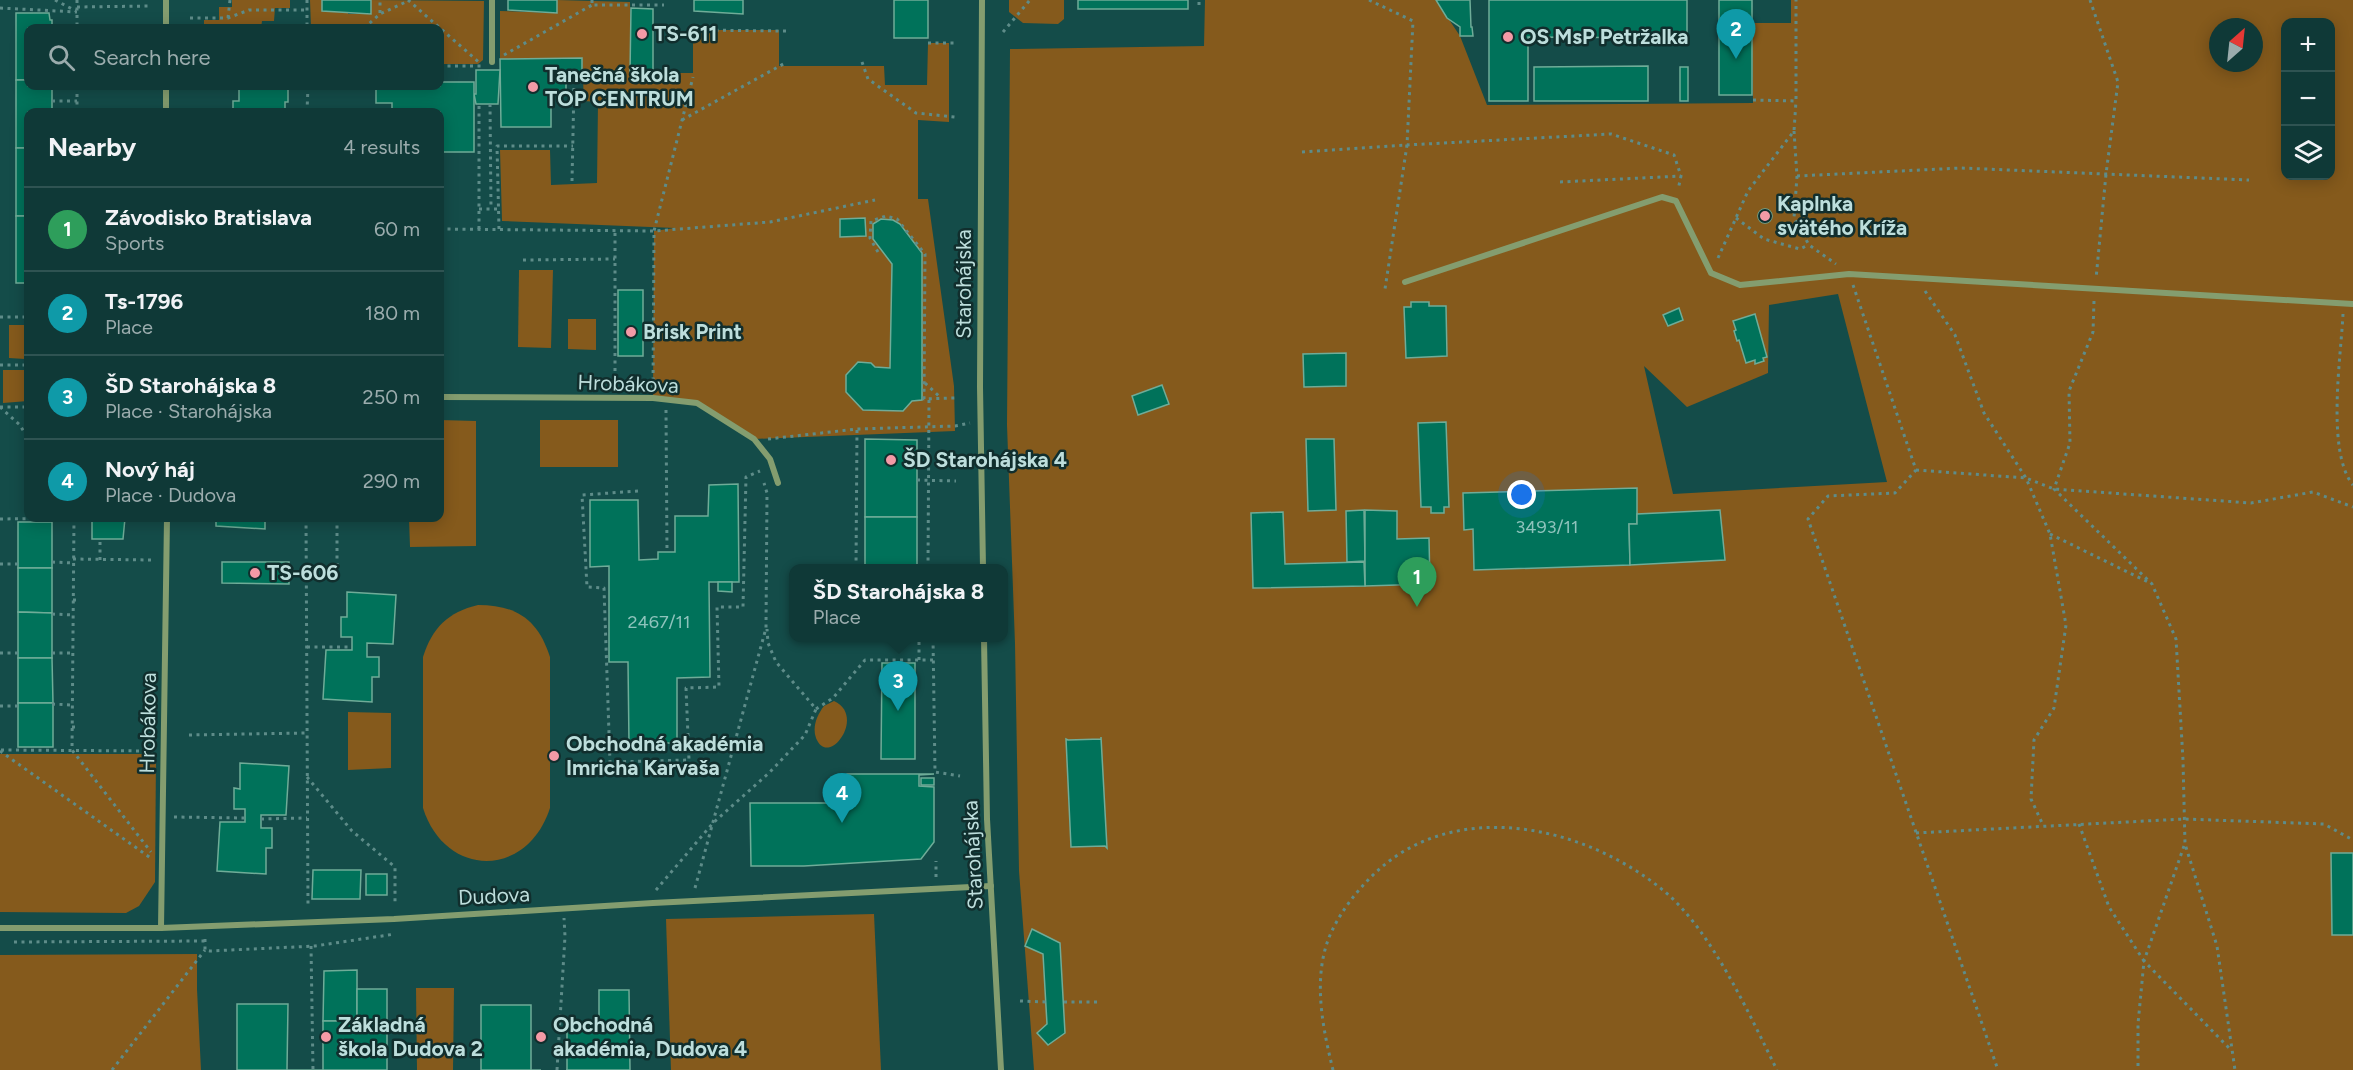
<!DOCTYPE html>
<html lang="en">
<head>
<meta charset="utf-8">
<style>
	:root { --surface:#0f3937; --page:#18403f; --text:#f1f3f6; --muted:#9bacad; --line:#2f5352; --accent:#e69b98 }
	body { margin:0; font-family:Figtree,sans-serif; background:var(--page); color:var(--text) }
	.controls { position:absolute; right:18px; top:18px; display:grid; overflow:hidden; border-radius:12px; box-shadow:0 3px 15px #0003 }
	.controls button { width:54px; height:54px; display:grid; place-items:center; padding:0; border:0; border-bottom:2px solid var(--line); background:var(--surface); color:var(--text); font:30px sans-serif }
	.compass { position:absolute; left:2209px; top:18px; width:54px; height:54px; border-radius:50%; background:var(--surface); box-shadow:0 3px 15px #0003; rotate:27deg }
	.you { position:absolute; left:1522px; top:495px; width:21px; height:21px; margin:-15px; border:4px solid #fff; border-radius:50%; background:#1a73e8; box-shadow:0 0 0 9px #1a73e833 }
	.badge { display:grid; place-items:center; width:39px; height:39px; border-radius:50%; background:var(--accent); color:#fff; font-size:20px; font-weight:700 }
	.pin { position:absolute; translate:-50% -50px; filter:drop-shadow(0 2px 3px #0008) }
	.pin::after { content:''; position:absolute; top:32px; width:21px; height:18px; background:inherit; clip-path:polygon(0 0,100% 0,50% 100%) }
	.popup { position:absolute; left:789px; top:564px; width:219px; height:78px; box-sizing:border-box; display:grid; place-content:center; border-radius:12px; background:var(--surface); filter:drop-shadow(0 2px 4px #0005); font-size:20px; white-space:nowrap; color:var(--muted) }
	.popup b { font-size:22px; color:var(--text) }
	.popup::after { content:''; position:absolute; left:50%; top:100%; margin-left:-12px; border:12px solid transparent; border-top-color:var(--surface) }
	.list { margin:0; padding:0; list-style:none }
	h2 { display:flex; justify-content:space-between; align-items:center; height:78px; margin:0; padding:0 24px; font-size:26px }
	h2 small { font-size:20px; font-weight:400; color:var(--muted) }
	.list li { display:grid; grid-template-columns:39px 1fr auto; gap:18px; align-items:center; box-sizing:border-box; height:84px; padding:0 24px; border-top:2px solid var(--line) }
	.list b { display:block; font-size:22px; white-space:nowrap }
	.list p { margin:0; font-size:20px; white-space:nowrap; color:var(--muted) }
	.list em { font-size:20px; font-style:normal; color:var(--muted) }
	.icon { flex:none; width:33px; height:33px; fill:none; stroke:currentColor; stroke-width:2; stroke-linecap:round; stroke-linejoin:round }
	.map { position:relative; flex:none; width:2353px; height:1070px; overflow:hidden }
	.search { position:absolute; background:var(--surface); box-shadow:0 3px 15px #0003; left:24px; top:24px; width:420px; height:66px; display:flex; align-items:center; gap:15px; box-sizing:border-box; padding:0 21px; border-radius:12px; color:var(--muted); font-size:22px }
	.panel { position:absolute; background:var(--surface); box-shadow:0 3px 15px #0003; left:24px; top:108px; width:420px; height:414px; border-radius:12px }
	.map>svg:first-child { display:block }
	.green { fill:#855a1c; fill-rule:evenodd }
	.building { fill:#00725a; stroke:#6fac98; stroke-width:1.5 }
	.lines { fill:none; stroke-linecap:round; stroke-linejoin:round }
	.path { stroke:#5e8c89; stroke-width:3; stroke-dasharray:3 4.5; stroke-linecap:butt }
	.street { stroke:#849d6f; stroke-width:6 }
	.poi-dot { fill:#f49aa6; stroke:#112e2d; stroke-width:2 }
	.labels { text-anchor:middle; stroke-width:5; stroke-linejoin:round; paint-order:stroke }
	.number-label { font-size:18px; fill:#8ec3bc }
	.poi-label { font-size:21px; font-weight:bold; fill:#bddedc; stroke:#112e2d; text-anchor:start }
	.street-label { font-size:21px; fill:#bddedc; stroke:#112e2d }
</style>
</head>
<body>
<div class="map">
<svg width="2353" height="1070" viewBox="0 0 2353 1070">
	<rect width="100%" height="100%" fill="#144c49"/>
	<g class="green">
		<polygon points="232,0 290,0 290,8 275,8 274,21 262,21 261,28 204,28 204,20 219,20 219,7 232,7"/>
		<polygon points="310,0 322,0 348,11 348,14 371,14 371,0 484,1 483,60 478,64 440,64 440,28 311,28"/>
		<polygon points="557,0 630,2 631,73 693,73 693,30 779,30 779,66 884,66 885,85 927,85 928,43 949,43 949,122 918,120 918,199 928,199 954,386 955,431 754,439 697,403 653,398 654,231 675,228 502,221 500,150 550,150 551,185 597,183 598,102 584,101 582,59 500,59 500,11 557,13"/>
		<polygon points="1009,0 1064,0 1064,19 1058,24 1023,23 1009,12"/>
		<path d="M1205 0H1436L1460 36 1487 105 1753 103 1752 23H1791V0H2353V1070H1034L1019 871 1015 644 1007 425 1010 49 1204 46ZM2286 22H2330V176H2286ZM2218 27H2254V63H2218ZM1838 294 1887 482 1673 494 1644 366 1687 407 1768 373 1769 305Z"/>
		<polygon points="519,270 553,270 551,348 518,347"/>
		<polygon points="568,319 596,319 596,350 568,349"/>
		<polygon points="9,325 25,325 25,359 9,358"/>
		<polygon points="3,370 28,370 28,401 3,403"/>
		<polygon points="440,420 476,421 476,546 410,547 409,518 440,518"/>
		<polygon points="618,420 618,467 540,467 540,420"/>
		<path d="M478 605C517 605 538 620 550 657V808C527 879 445 878 423 808V657C432 628 448 612 478 605Z"/>
		<path d="M834 701C867 716 828 769 816 738 812 727 817 715 824 706Z"/>
		<polygon points="348,712 391,713 391,768 348,770"/>
		<polygon points="0,754 156,754 155,882 139,906 126,913 0,912"/>
		<polygon points="874,914 881,1070 671,1070 666,919"/>
		<polygon points="197,954 197,989 201,1070 0,1070 0,955"/>
		<polygon points="416,988 454,988 453,1070 417,1070"/>
	</g>
	<g class="building">
		<polygon points="322,0 371,0 371,14 322,11"/>
		<polygon points="508,0 557,0 557,13 508,10"/>
		<polygon points="694,0 743,0 743,14 694,11"/>
		<rect x="894" y="0" width="34" height="38"/>
		<rect x="1078" y="0" width="110" height="9"/>
		<polygon points="1436,0 1470,0 1471,27 1472,27 1473,36 1460,36 1460,27 1447,18"/>
		<polygon points="1489,0 1687,0 1687,38 1528,37 1528,101 1489,101"/>
		<rect x="1719" y="0" width="33" height="95"/>
		<polygon points="631,8 653,9 653,74 630,73"/>
		<polygon points="16,13 49,13 50,20 52,20 52,28 28,28 28,80 16,80"/>
		<polygon points="582,58 582,79 566,79 566,95 551,95 551,127 501,127 500,59"/>
		<polygon points="1648,66 1648,101 1534,101 1534,67"/>
		<rect x="1680" y="67" width="8" height="34"/>
		<polygon points="476,70 500,70 498,104 476,104 474,94 476,94"/>
		<polygon points="16,80 28,80 28,86 52,86 52,112 28,112 28,148 16,148"/>
		<polygon points="440,82 474,82 474,152 440,152 440,112 392,112 392,103 376,103 376,86 440,86"/>
		<polygon points="239,86 288,86 288,102 285,102 285,112 233,112 233,101 239,101"/>
		<rect x="16" y="148" width="12" height="68"/>
		<circle cx="1765" cy="216" r="7"/>
		<rect x="16" y="216" width="12" height="67"/>
		<polygon points="865,218 866,236 840,237 840,219"/>
		<polygon points="881,219 893,220 900,224 922,253 922,400 912,401 903,411 863,410 846,392 846,375 858,362 871,363 875,367 890,368 892,264 873,239 873,224"/>
		<rect x="618" y="290" width="25" height="66"/>
		<polygon points="1411,302 1429,302 1429,306 1446,306 1447,356 1406,358 1404,307 1411,307"/>
		<polygon points="1679,308 1683,320 1668,326 1663,315"/>
		<polygon points="1755,314 1767,357 1763,358 1764,361 1755,364 1755,360 1746,363 1739,340 1737,341 1734,331 1736,330 1733,321"/>
		<polygon points="1346,353 1346,386 1304,387 1303,354"/>
		<polygon points="1162,385 1169,404 1138,415 1132,396"/>
		<polygon points="1446,422 1449,507 1444,507 1444,513 1431,513 1431,507 1421,507 1418,423"/>
		<polygon points="865,439 917,440 917,517 865,517"/>
		<polygon points="1306,439 1334,439 1336,510 1308,511"/>
		<polygon points="738,484 739,582 709,582 710,677 677,678 677,743 629,743 628,662 609,662 609,566 590,567 590,500 638,500 639,560 658,559 658,552 675,552 675,516 708,516 709,485"/>
		<polygon points="1637,488 1637,524 1629,524 1630,565 1474,570 1473,529 1464,530 1463,493"/>
		<polygon points="1364,510 1365,561 1347,562 1346,511"/>
		<polygon points="1365,510 1397,511 1397,539 1429,538 1430,584 1365,586"/>
		<polygon points="1720,510 1725,560 1630,565 1629,524 1637,524 1637,514"/>
		<polygon points="1283,512 1285,564 1364,562 1365,586 1253,588 1251,513"/>
		<rect x="865" y="517" width="52" height="51"/>
		<polygon points="92,518 125,518 123,539 92,539"/>
		<polygon points="216,518 265,518 265,529 216,526"/>
		<rect x="18" y="522" width="34" height="46"/>
		<polygon points="222,562 289,562 289,584 222,583"/>
		<polygon points="18,568 52,568 52,613 18,612"/>
		<polygon points="718,582 732,582 732,592 718,591"/>
		<polygon points="347,592 396,595 393,644 367,643 367,657 379,657 379,677 372,677 372,702 323,699 326,650 352,650 352,637 341,637 341,617 347,617"/>
		<polygon points="18,612 52,613 52,658 18,658"/>
		<polygon points="18,658 52,658 53,703 18,703"/>
		<polygon points="882,663 915,663 915,759 881,759"/>
		<rect x="18" y="703" width="35" height="44"/>
		<polygon points="1101,737 1107,848 1105,846 1071,847 1066,739 1068,740 1101,739"/>
		<polygon points="240,763 289,766 286,815 261,815 261,828 272,828 272,848 266,848 266,874 217,871 220,822 245,822 245,809 234,809 234,788 240,789"/>
		<polygon points="847,774 934,774 919,775 919,786 934,787 934,842 921,859 804,866 751,866 750,803 847,803"/>
		<rect x="921" y="778" width="13" height="7"/>
		<polygon points="2331,853 2353,853 2353,935 2332,935"/>
		<polygon points="313,870 361,870 360,899 312,899"/>
		<rect x="366" y="874" width="21" height="21"/>
		<polygon points="1032,929 1060,943 1065,1033 1048,1045 1037,1033 1047,1024 1043,954 1025,946"/>
		<polygon points="357,970 357,1021 323,1021 324,971"/>
		<polygon points="357,989 387,989 387,1070 237,1070 237,1004 288,1004 287,1070 323,1070 323,1021 357,1021"/>
		<polygon points="599,990 629,990 630,1070 566,1070 567,1070 567,1022 599,1023"/>
		<polygon points="481,1005 531,1005 531,1070 541,1070 481,1070"/>
	</g>
	<g class="lines">
		<g class="path">
			<polyline points="55,0 76,11"/>
			<polyline points="77,0 77,28"/>
			<polyline points="307,0 307,28"/>
			<polyline points="408,0 481,64"/>
			<polyline points="592,0 592,5 664,5"/>
			<polyline points="1369,0 1413,21 1407,145 1611,134 1674,155 1681,176 1678,190"/>
			<polyline points="2090,0 2118,82 2106,174 2096,279"/>
			<polyline points="1199,5 1199,0"/>
			<polyline points="77,7 151,6"/>
			<polyline points="0,8 77,12"/>
			<polyline points="380,13 380,0"/>
			<polyline points="190,18 228,18 249,10 307,10"/>
			<polyline points="228,18 230,0"/>
			<polyline points="364,28 380,14 408,1"/>
			<polyline points="693,30 787,31"/>
			<polyline points="1003,32 1030,0"/>
			<polyline points="928,43 955,43"/>
			<polyline points="504,55 592,5"/>
			<polyline points="862,62 868,79 916,113 955,117"/>
			<polyline points="440,66 483,66"/>
			<polyline points="1753,100 1796,101 1796,0"/>
			<polyline points="52,101 77,101"/>
			<polyline points="490,104 491,209"/>
			<polyline points="77,112 77,86"/>
			<polyline points="307,112 308,86"/>
			<polyline points="682,120 787,62"/>
			<polyline points="1794,131 1797,176 1794,218 1809,245 1836,264"/>
			<polyline points="1302,152 1407,145 1385,289"/>
			<polyline points="1797,176 1961,168 2249,180"/>
			<polyline points="572,181 574,86"/>
			<polyline points="1560,182 1681,176"/>
			<polyline points="479,209 498,209"/>
			<polyline points="1736,218 1764,239 1800,249 1808,245"/>
			<polyline points="440,229 654,231 770,222 875,200"/>
			<polyline points="479,229 479,104"/>
			<polyline points="499,229 497,146 573,146"/>
			<polyline points="878,252 870,238 871,221 886,216 897,219 925,254 924,399 955,398"/>
			<polyline points="1718,258 1748,191 1794,131 1796,101"/>
			<polyline points="523,260 615,259"/>
			<polyline points="1853,285 1916,470 1895,493 1828,496 1808,519 1998,1070"/>
			<polyline points="1925,291 1955,335 1984,413 2026,478 2050,534 2066,625 2054,708 2034,740 2031,799 2043,825"/>
			<polyline points="2094,301 2093,332 2069,391 2070,443 2054,489 2152,584 2176,639 2183,760 2185,844 2217,946 2235,1070"/>
			<path d="M2343 314C2341 357 2326 452 2353 485"/>
			<polyline points="0,317 28,317"/>
			<polyline points="0,365 28,365"/>
			<polyline points="925,383 940,397"/>
			<polyline points="615,386 615,229"/>
			<polyline points="653,388 654,231 693,77"/>
			<polyline points="0,407 20,425 28,439"/>
			<polyline points="0,407 28,407"/>
			<polyline points="666,410 667,552"/>
			<polyline points="768,439 857,429 955,426 970,423"/>
			<polyline points="1916,470 2026,478 2054,489 2251,503 2313,492 2353,507"/>
			<polyline points="917,480 956,481"/>
			<polyline points="638,491 582,495 587,587 604,588 610,762 689,760 686,688 719,687 717,607 743,607 746,477 760,471"/>
			<polyline points="74,518 72,750 151,852"/>
			<polyline points="306,518 308,908"/>
			<polyline points="337,518 337,565"/>
			<polyline points="0,519 74,518"/>
			<polyline points="2050,534 2148,582"/>
			<polyline points="73,559 152,560"/>
			<polyline points="100,560 100,539"/>
			<polyline points="52,562 73,563"/>
			<polyline points="0,564 18,564"/>
			<polyline points="856,568 857,429"/>
			<polyline points="928,568 929,399"/>
			<polyline points="73,600 79,600"/>
			<polyline points="52,614 73,615"/>
			<polyline points="933,638 935,772 960,776"/>
			<polyline points="307,647 352,647"/>
			<polyline points="0,653 18,653"/>
			<polyline points="52,653 73,653"/>
			<polyline points="919,660 919,638"/>
			<polyline points="52,704 72,705"/>
			<polyline points="0,706 18,706"/>
			<polyline points="816,709 833,698 865,660 933,660"/>
			<polyline points="72,727 79,727"/>
			<polyline points="189,735 307,733"/>
			<polyline points="1,750 153,751"/>
			<polyline points="0,751 152,859"/>
			<polyline points="307,777 352,831 395,867 395,904"/>
			<polyline points="174,817 245,818"/>
			<polyline points="261,819 307,818"/>
			<polyline points="2079,824 2109,907 2144,961 2138,1024 2138,1070"/>
			<polyline points="1916,833 2184,819 2324,824 2353,840"/>
			<polyline points="2184,846 2144,961 2230,1049"/>
			<polyline points="936,877 936,861"/>
			<polyline points="695,888 766,628 767,493 764,483"/>
			<polyline points="656,890 713,823 769,773 805,735 816,709 776,662 768,643 767,629"/>
			<polyline points="205,939 205,950 210,951 315,946 395,934"/>
			<polyline points="14,942 205,941"/>
			<polyline points="311,946 313,1070"/>
			<polyline points="1020,1001 1046,1002"/>
			<polyline points="1064,1002 1101,1002"/>
			<polyline points="112,1070 205,950"/>
			<polyline points="557,1070 565,936 564,918"/>
			<path d="M1333 1070C1323 1029 1313 982 1328 940 1337 917 1353 895 1371 877 1451 796 1583 824 1664 891 1712 931 1749 1014 1777 1070"/>
		</g>
		<g class="street">
			<polyline points="166,0 166,28"/>
			<polyline points="492,0 492,62"/>
			<polyline points="982,0 980,387 983,568"/>
			<polyline points="166,112 166,86"/>
			<polyline points="1405,282 1662,197 1676,201 1711,273 1740,285 1849,274 2353,304"/>
			<polyline points="440,397 653,398 697,403 754,439 770,459 778,483"/>
			<polyline points="984,638 987,819 1001,1070"/>
			<polyline points="0,928 161,928 394,919 653,903 991,886"/>
			<polyline points="161,928 167,518"/>
		</g>
	</g>
	<g class="poi-dot">
		<circle cx="642" cy="34" r="6"/>
		<circle cx="1508" cy="37" r="6"/>
		<circle cx="533" cy="87" r="6"/>
		<circle cx="1765" cy="216" r="6"/>
		<circle cx="631" cy="332" r="6"/>
		<circle cx="891" cy="460" r="6"/>
		<circle cx="255" cy="573" r="6"/>
		<circle cx="554" cy="756" r="6"/>
		<circle cx="326" cy="1037" r="6"/>
		<circle cx="541" cy="1037" r="6"/>
	</g>
	<g class="labels">
		<g class="number-label">
			<text x="1547" y="533">3493/11</text>
			<text x="659" y="628">2467/11</text>
		</g>
		<g class="poi-label">
			<text x="654" y="41">TS-611</text>
			<text x="1520" y="44">OS MsP Petržalka</text>
			<text x="545" y="82">Tanečná škola<tspan x="545" dy="24">TOP CENTRUM</tspan></text>
			<text x="1777" y="211">Kaplnka<tspan x="1777" dy="24">svätého Kríža</tspan></text>
			<text x="643" y="339">Brisk Print</text>
			<text x="903" y="467">ŠD Starohájska 4</text>
			<text x="267" y="580">TS-606</text>
			<text x="566" y="751">Obchodná akadémia<tspan x="566" dy="24">Imricha Karvaša</tspan></text>
			<text x="338" y="1032">Základná<tspan x="338" dy="24">škola Dudova 2</tspan></text>
			<text x="553" y="1032">Obchodná<tspan x="553" dy="24">akadémia, Dudova 4</tspan></text>
		</g>
		<g class="street-label">
			<text transform="translate(964 284) rotate(-90)" y="7">Starohájska</text>
			<text transform="translate(628 384) rotate(2)" y="7">Hrobákova</text>
			<text transform="translate(148 723) rotate(-89)" y="7">Hrobákova</text>
			<text transform="translate(973 855) rotate(-93)" y="7">Starohájska</text>
			<text transform="translate(494 896) rotate(-3)" y="7">Dudova</text>
		</g>
	</g>
</svg>
<div class="controls">
<button>+</button>
<button>−</button>
<button><svg class="icon" aria-label="layers" viewBox="0 0 24 24"><path d="M12 4l9 5-9 5-9-5zM3 14l9 5 9-5"/></svg></button>
</div>
<svg class="compass" viewBox="-18 -18 36 36"><path d="M0-13l5 13h-10z" fill="#e53935"/><path d="M0 13l5-13h-10z" fill="#9bacad"/></svg>
<div class="you"></div>
<div class="pin badge" style="left:1417px;top:607px;background:#2e9e5b">1</div>
<div class="pin badge" style="left:1736px;top:59px;background:#0f9aa8">2</div>
<div class="pin badge" style="left:898px;top:711px;background:#0f9aa8">3</div>
<div class="popup"><b>ŠD Starohájska 8</b>Place</div>
<div class="pin badge" style="left:842px;top:823px;background:#0f9aa8">4</div>
<div class="search"><svg class="icon" aria-label="search" viewBox="0 0 24 24"><circle cx="10" cy="10" r="6"/><path d="M15 15l6 6"/></svg>Search here</div>
<section class="panel">
<h2>Nearby<small>4 results</small></h2>
<ul class="list">
<li><span class="badge" style="background:#2e9e5b">1</span><div><b>Závodisko Bratislava</b><p>Sports</p></div><em>60 m</em></li>
<li><span class="badge" style="background:#0f9aa8">2</span><div><b>Ts-1796</b><p>Place</p></div><em>180 m</em></li>
<li><span class="badge" style="background:#0f9aa8">3</span><div><b>ŠD Starohájska 8</b><p>Place · Starohájska</p></div><em>250 m</em></li>
<li><span class="badge" style="background:#0f9aa8">4</span><div><b>Nový háj</b><p>Place · Dudova</p></div><em>290 m</em></li>
</ul>
</section>
</div>
</body>
</html>
